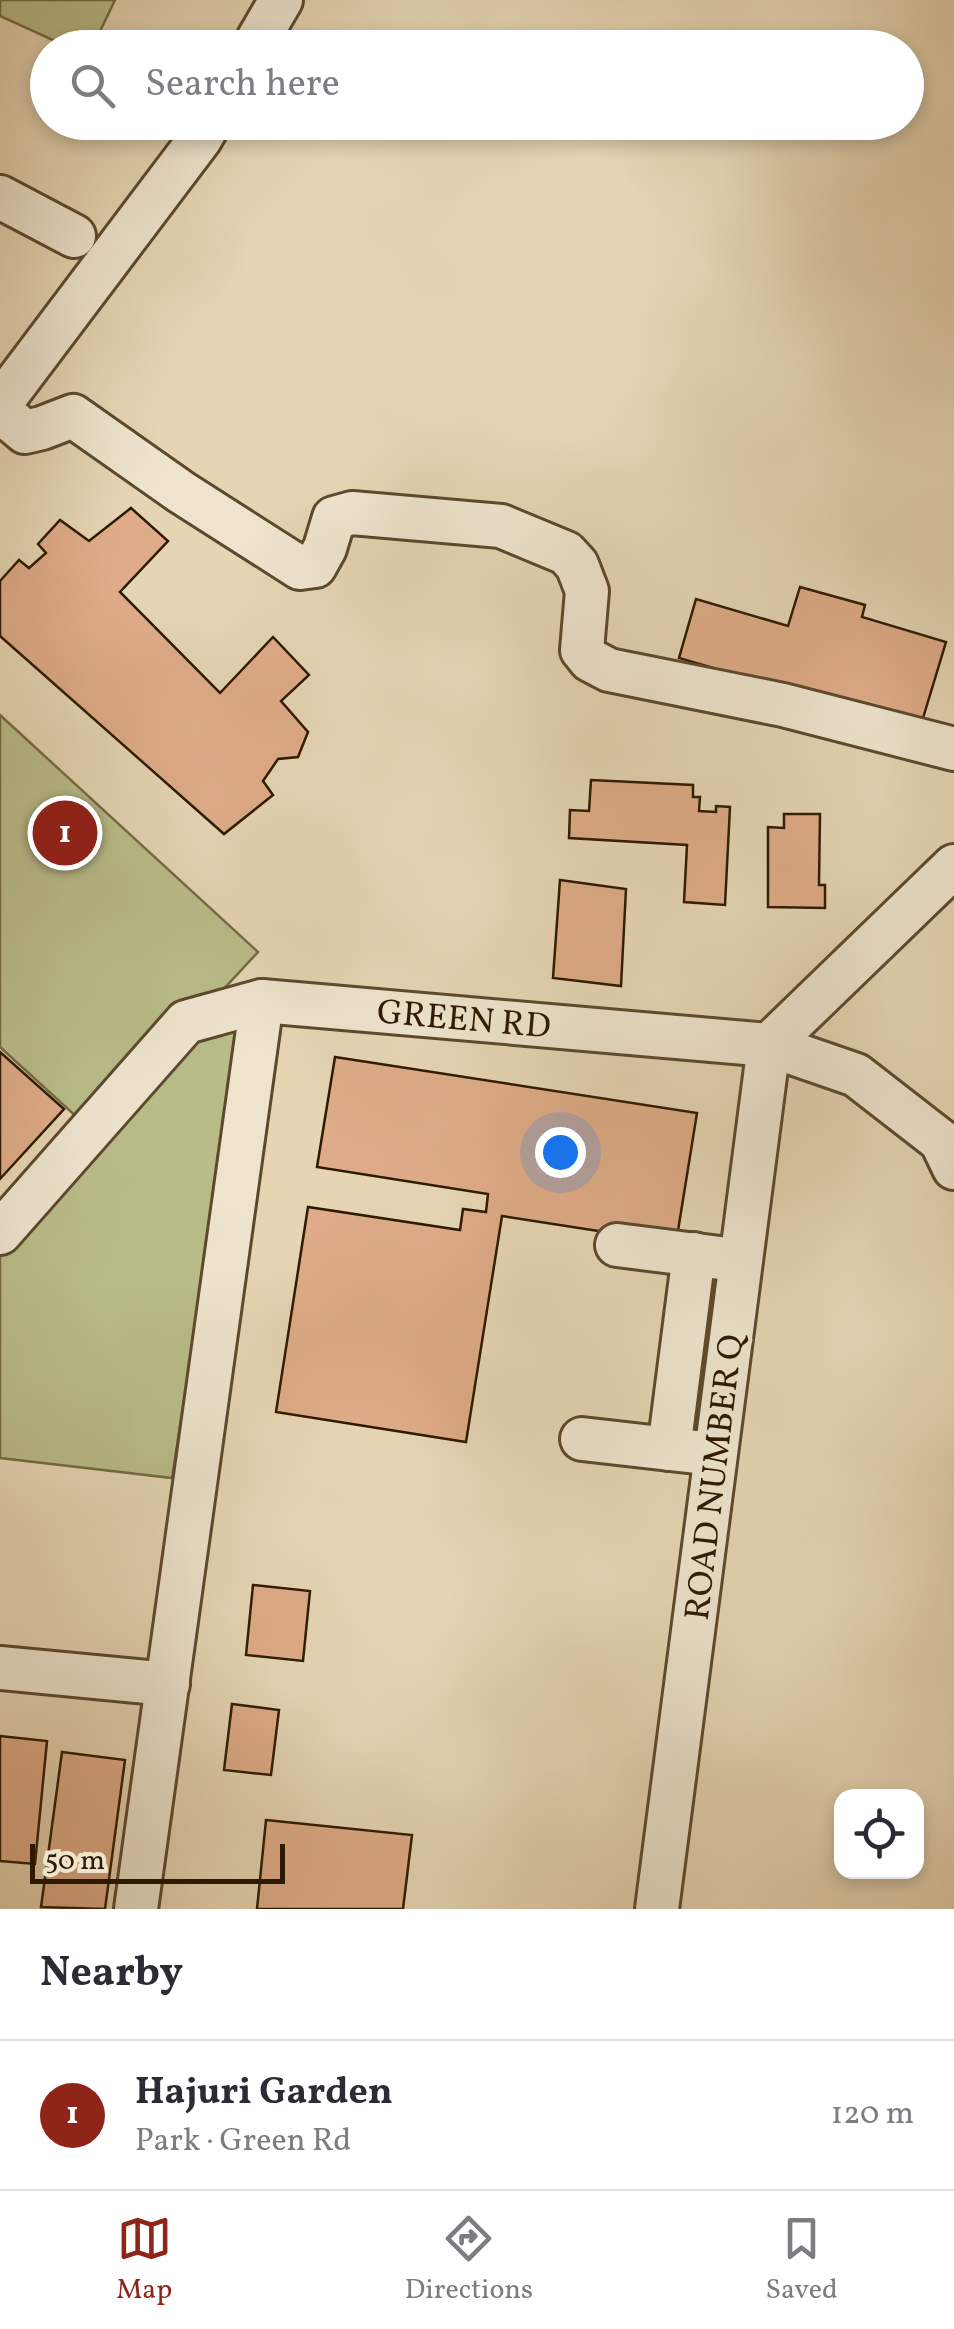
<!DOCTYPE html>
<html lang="en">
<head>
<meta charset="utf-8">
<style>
	:root { --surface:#fff; --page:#f2f2f3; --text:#2b2b33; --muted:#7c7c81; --line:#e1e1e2; --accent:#8f2418 }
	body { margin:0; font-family:Vollkorn,serif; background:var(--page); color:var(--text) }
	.controls { position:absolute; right:30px; bottom:30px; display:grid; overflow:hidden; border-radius:20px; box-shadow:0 5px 15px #0003 }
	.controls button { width:90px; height:90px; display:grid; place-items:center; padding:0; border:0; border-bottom:2px solid var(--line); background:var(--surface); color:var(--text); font:50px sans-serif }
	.scale { position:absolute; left:30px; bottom:25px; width:255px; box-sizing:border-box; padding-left:10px; border:5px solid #2e1a00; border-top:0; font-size:28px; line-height:35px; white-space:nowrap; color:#2e1a00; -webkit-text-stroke:8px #eee4ce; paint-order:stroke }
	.you { position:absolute; left:560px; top:1152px; width:35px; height:35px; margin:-25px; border:8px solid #fff; border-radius:50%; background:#1a73e8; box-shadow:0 0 0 15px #1a73e833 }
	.badge { display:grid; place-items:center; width:65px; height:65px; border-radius:50%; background:var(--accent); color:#fff; font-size:32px; font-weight:700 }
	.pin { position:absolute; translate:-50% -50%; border:5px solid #fff; box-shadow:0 2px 10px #0006 }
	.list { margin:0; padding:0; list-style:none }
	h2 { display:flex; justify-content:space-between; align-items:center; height:130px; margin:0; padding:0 40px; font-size:42px }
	h2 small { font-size:32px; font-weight:400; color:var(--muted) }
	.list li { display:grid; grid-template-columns:65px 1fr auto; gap:30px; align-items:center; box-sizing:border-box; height:150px; padding:0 40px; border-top:2px solid var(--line) }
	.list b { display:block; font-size:38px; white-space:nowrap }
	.list p { margin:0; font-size:32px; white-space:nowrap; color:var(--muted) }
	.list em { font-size:32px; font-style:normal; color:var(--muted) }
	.icon { flex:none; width:55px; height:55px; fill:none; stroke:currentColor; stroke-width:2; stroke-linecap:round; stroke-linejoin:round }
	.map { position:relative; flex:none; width:954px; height:1909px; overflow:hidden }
	.search { position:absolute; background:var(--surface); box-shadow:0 5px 15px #0003; left:30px; right:30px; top:30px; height:110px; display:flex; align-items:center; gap:25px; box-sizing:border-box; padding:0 35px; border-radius:55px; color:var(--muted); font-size:38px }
	.sheet { height:280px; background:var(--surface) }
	nav { display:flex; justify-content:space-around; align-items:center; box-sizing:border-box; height:140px; border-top:2px solid var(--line); background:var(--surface); font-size:28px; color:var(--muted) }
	nav a { display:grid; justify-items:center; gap:5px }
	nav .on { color:var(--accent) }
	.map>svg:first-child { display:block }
	.green { fill:#b9bc89; stroke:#746b44; stroke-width:2.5 }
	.building { fill:#deac88; stroke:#2e1a00; stroke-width:2.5 }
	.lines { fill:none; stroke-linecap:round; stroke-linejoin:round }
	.minor-casing { stroke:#5c492d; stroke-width:48 }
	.minor { stroke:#eee4ce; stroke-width:42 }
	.labels { text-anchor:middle; stroke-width:8; stroke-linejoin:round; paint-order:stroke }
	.street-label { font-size:35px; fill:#2e1a00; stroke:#eee4ce }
</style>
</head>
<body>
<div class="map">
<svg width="954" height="1909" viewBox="0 0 954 1909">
	<rect width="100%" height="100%" fill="#e5d5b3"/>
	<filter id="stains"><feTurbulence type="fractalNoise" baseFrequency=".002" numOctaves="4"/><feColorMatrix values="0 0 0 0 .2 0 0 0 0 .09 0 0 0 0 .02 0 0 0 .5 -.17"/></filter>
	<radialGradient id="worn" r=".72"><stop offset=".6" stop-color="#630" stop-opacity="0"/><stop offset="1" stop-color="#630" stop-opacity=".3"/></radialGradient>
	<g class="green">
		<polygon points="0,0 115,0 92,48 68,47 0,16"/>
		<polygon points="0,715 258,952 92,1131 0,1047"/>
		<polygon points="243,1021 172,1478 0,1458 0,1249 203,1031"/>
	</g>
	<g class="building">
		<polygon points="131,508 168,541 120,592 220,693 273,637 309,675 281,701 308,732 298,757 278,759 263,781 273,795 224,834 0,636 0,581 19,560 29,568 46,553 38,544 60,520 89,541"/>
		<polygon points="800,587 865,605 862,617 946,642 920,728 679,658 696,599 788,626"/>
		<polygon points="591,780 693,785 693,797 700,797 699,811 716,812 716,806 730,807 725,905 684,902 687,845 569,838 570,810 589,811"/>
		<polygon points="784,814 820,814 819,885 825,885 825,908 768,907 768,827 784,828"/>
		<polygon points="560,880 626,889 621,986 553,978"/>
		<polygon points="0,1052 64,1109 0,1179"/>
		<polygon points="335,1057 697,1113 676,1243 502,1216 466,1442 276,1412 308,1207 460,1230 463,1209 486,1212 488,1194 317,1167"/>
		<polygon points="253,1585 310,1591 303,1661 246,1655"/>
		<polygon points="232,1704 279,1710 271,1775 224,1770"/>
		<polygon points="0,1736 47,1741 35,1864 0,1861"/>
		<polygon points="62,1752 125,1760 105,1909 41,1907"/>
		<polygon points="266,1820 412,1835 403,1909 257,1909"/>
	</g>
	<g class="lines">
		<g class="minor-casing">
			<g id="minor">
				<polyline points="253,48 281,0"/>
				<polyline points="0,197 74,236"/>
				<polyline points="0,404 200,139 210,122"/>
				<polyline points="0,411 25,432 42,428 73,416 181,492 300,568 315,566 325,548 334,518 352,513 501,526 566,553 577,565 587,591 582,650 590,660 609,670 783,705 954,749"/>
				<polyline points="0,1233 186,1022 262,1001 769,1045 954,866"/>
				<polyline points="617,1245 720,1258"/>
				<polyline points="582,1439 696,1452"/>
				<polyline points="669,1449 694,1254"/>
				<polyline points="0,1668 168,1684"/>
				<polyline points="136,1909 262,1001"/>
				<polyline points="657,1909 769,1045 856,1075 941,1141 954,1168"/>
			</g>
		</g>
		<use href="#minor" class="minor"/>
	</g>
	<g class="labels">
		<g class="street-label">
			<text transform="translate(464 1018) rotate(5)" y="12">GREEN RD</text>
			<text transform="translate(713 1477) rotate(-83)" y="12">ROAD NUMBER Q</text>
		</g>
	</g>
	<rect width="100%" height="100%" filter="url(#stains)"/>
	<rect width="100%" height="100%" fill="url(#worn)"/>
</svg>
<div class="controls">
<button><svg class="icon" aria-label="locate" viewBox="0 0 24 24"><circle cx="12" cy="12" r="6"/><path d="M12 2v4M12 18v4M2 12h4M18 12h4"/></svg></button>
</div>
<div class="scale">50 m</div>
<div class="you"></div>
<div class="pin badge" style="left:65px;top:833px">1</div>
<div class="search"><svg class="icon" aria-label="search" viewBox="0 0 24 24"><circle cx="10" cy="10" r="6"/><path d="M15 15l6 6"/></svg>Search here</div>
</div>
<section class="sheet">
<h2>Nearby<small></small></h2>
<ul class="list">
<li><span class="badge">1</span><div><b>Hajuri Garden</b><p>Park · Green Rd</p></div><em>120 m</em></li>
</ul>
</section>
<nav>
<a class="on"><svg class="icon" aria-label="map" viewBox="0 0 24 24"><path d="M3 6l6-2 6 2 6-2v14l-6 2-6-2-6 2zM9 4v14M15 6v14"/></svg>Map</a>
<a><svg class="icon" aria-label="directions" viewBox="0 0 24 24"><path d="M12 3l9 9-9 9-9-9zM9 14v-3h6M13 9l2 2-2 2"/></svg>Directions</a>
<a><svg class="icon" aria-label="saved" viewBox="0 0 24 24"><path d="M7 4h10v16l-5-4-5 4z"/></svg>Saved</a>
</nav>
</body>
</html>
